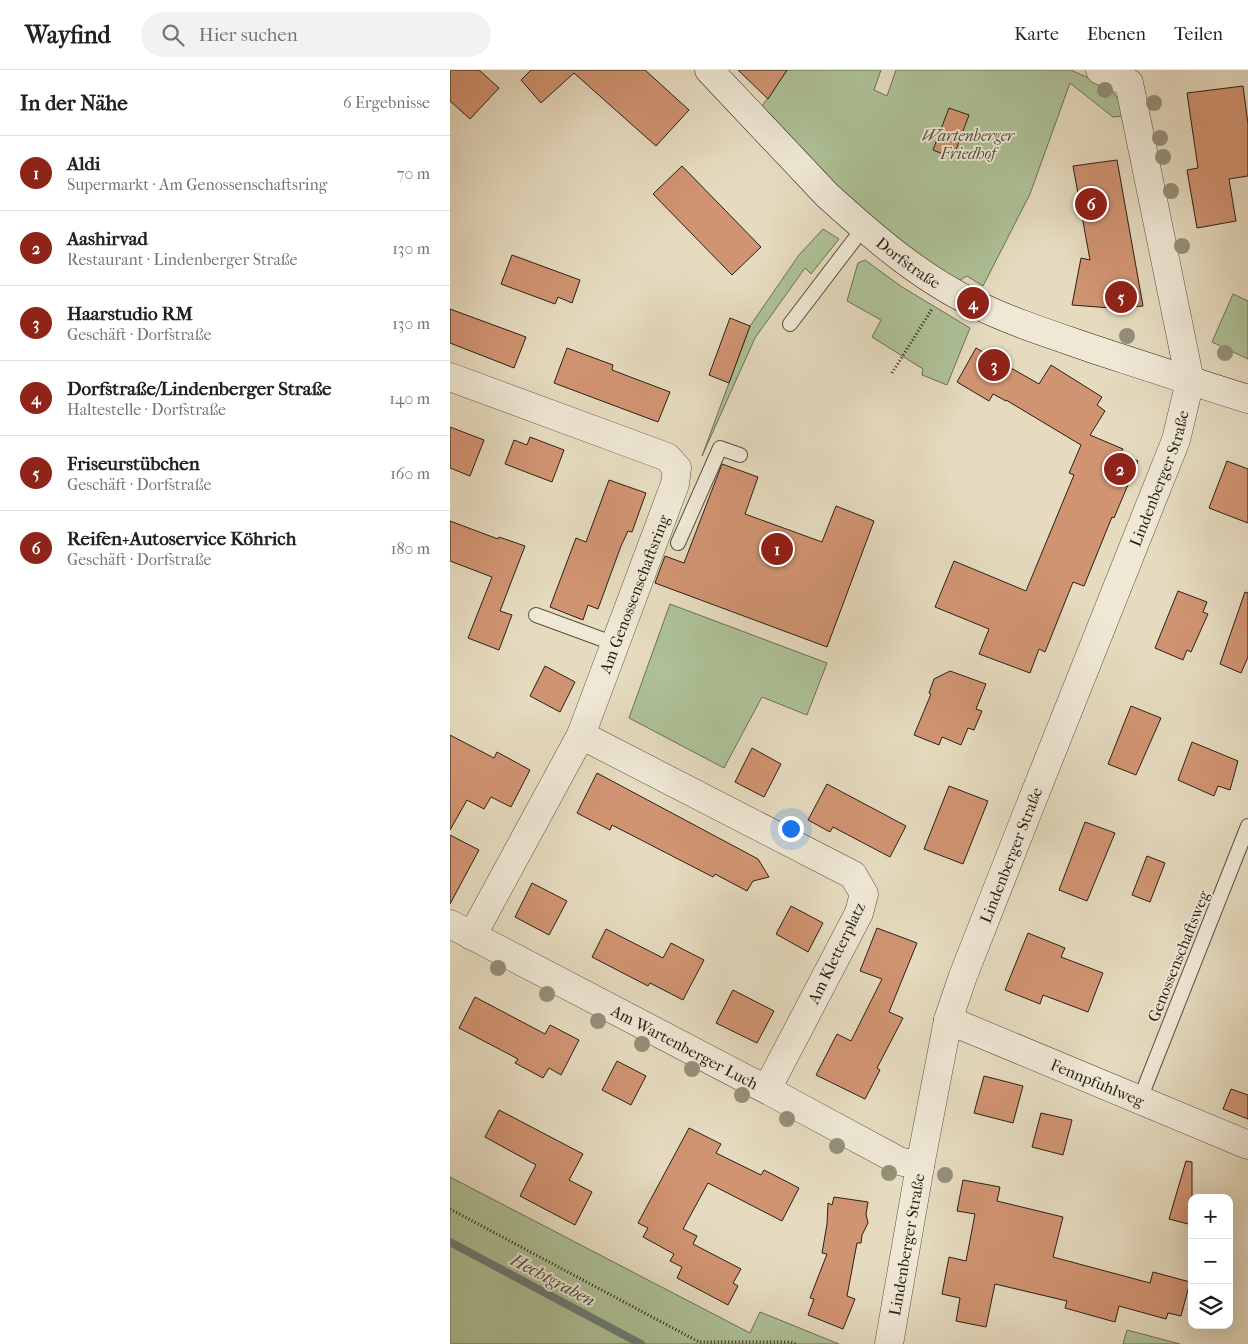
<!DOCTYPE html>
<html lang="de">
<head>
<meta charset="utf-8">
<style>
	:root { --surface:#fff; --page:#f2f2f2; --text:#202124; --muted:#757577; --line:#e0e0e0; --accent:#8f2418 }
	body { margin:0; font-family:"IM FELL French Canon",serif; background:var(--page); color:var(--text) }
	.controls { position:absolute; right:15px; bottom:15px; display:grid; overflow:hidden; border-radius:10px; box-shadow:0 5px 20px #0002 }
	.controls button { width:45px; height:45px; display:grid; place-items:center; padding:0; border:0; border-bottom:1px solid var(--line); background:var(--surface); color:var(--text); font:25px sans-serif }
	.you { position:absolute; left:340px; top:758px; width:18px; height:18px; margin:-12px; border:4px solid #fff; border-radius:50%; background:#1a73e8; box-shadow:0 0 0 8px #1a73e833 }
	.badge { display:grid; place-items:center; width:32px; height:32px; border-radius:50%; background:var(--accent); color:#fff; font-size:16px; font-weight:700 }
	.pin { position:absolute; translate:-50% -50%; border:2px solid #fff; box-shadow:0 1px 5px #0006 }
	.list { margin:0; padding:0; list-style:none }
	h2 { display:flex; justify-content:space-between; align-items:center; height:65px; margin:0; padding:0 20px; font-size:21px }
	h2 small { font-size:16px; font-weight:400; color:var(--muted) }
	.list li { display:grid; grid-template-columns:32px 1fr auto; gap:15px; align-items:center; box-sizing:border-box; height:75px; padding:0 20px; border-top:1px solid var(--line) }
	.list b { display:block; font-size:19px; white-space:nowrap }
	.list p { margin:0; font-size:16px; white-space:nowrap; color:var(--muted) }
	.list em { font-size:16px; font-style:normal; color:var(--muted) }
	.icon { flex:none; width:28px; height:28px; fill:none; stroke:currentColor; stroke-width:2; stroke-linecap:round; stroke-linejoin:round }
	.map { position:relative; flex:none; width:798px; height:1274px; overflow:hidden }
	header { display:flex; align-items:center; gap:30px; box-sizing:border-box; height:70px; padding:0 25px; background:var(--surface); border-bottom:1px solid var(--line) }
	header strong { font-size:24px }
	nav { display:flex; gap:28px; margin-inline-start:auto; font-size:18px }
	.search { width:350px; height:45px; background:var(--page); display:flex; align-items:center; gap:12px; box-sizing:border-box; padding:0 18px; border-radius:28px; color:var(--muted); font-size:19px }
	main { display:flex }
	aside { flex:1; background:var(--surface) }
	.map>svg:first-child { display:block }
	.green { fill:#aec197; stroke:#6b7056 }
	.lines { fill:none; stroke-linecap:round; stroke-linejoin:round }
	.stream { stroke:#6a7d75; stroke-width:8 }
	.building { fill:#d19472; stroke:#282016 }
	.lane-casing { stroke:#584f40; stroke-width:16 }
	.street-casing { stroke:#584f40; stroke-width:29 }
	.secondary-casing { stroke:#282016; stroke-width:29 }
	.path { stroke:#282016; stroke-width:3; stroke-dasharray:1 2.5; stroke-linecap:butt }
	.lane { stroke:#efe8d5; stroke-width:14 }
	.street { stroke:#efe8d5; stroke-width:28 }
	.secondary { stroke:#efe8d5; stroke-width:28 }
	.tree { fill:#948f78 }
	.labels { text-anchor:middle; stroke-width:4; stroke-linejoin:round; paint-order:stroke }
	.park-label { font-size:16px; font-style:italic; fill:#50503d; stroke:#efe8d5 }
	.street-label { font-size:16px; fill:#282016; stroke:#efe8d5 }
	.water-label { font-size:18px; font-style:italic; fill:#494e45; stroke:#efe8d5 }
</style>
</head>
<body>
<header>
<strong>Wayfind</strong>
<div class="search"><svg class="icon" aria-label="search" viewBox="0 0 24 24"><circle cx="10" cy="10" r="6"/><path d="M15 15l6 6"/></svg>Hier suchen</div>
<nav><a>Karte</a><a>Ebenen</a><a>Teilen</a></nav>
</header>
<main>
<aside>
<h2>In der Nähe<small>6 Ergebnisse</small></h2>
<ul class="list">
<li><span class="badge">1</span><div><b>Aldi</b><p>Supermarkt · Am Genossenschaftsring</p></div><em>70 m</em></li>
<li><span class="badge">2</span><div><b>Aashirvad</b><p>Restaurant · Lindenberger Straße</p></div><em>130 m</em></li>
<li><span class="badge">3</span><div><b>Haarstudio RM</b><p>Geschäft · Dorfstraße</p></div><em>130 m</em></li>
<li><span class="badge">4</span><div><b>Dorfstraße/Lindenberger Straße</b><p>Haltestelle · Dorfstraße</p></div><em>140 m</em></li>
<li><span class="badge">5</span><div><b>Friseurstübchen</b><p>Geschäft · Dorfstraße</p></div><em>160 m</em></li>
<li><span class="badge">6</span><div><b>Reifen+Autoservice Köhrich</b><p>Geschäft · Dorfstraße</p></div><em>180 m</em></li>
</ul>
</aside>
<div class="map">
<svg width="798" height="1274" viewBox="0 0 798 1274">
	<rect width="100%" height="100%" fill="#e6dbbf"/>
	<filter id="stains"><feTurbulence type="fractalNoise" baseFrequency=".004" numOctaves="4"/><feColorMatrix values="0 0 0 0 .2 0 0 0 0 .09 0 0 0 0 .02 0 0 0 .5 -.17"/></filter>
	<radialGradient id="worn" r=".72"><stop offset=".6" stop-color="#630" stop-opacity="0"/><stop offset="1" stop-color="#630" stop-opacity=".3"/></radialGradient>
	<g class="green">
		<polygon points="337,0 431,0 424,20 437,26 446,0 621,0 658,17 671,32 673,46 663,47 620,13 580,124 533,216 517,206 507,212 472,189 408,139 310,39"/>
		<polygon points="373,159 389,169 361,204 355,198 305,268 252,386 300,256 349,185"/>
		<polygon points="415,190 452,217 520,258 497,315 472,305 473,299 422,267 431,250 397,231 408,193"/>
		<polygon points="783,224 798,231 798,289 762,272"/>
		<polygon points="220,534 377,593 357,645 312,627 274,698 179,648"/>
		<polygon points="0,1107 300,1263 310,1242 389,1274 0,1274"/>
		<polygon points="677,1260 730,1274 673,1274"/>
	</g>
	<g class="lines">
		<polyline class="stream" points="0,1172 191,1274"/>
	</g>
	<g class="building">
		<polygon points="0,0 29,0 49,18 20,49 0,31"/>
		<polygon points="81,0 195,0 239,40 206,76 124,3 91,33 71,10"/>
		<polygon points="288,0 337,0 318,29"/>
		<polygon points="793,16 798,54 798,106 779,109 786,151 747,158 737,100 748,98 737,23"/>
		<polygon points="499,38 519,45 503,88 483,80"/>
		<polygon points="667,90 693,236 661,238 622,235 631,188 640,190 623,96"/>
		<polygon points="232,96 311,177 282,205 203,124"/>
		<polygon points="62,185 130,210 122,233 108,227 105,234 51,214"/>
		<polygon points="0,239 76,267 64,298 0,273"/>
		<polygon points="280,248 300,256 279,313 259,305"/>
		<polygon points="117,278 163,295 162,300 220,322 208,352 104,313"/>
		<polygon points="526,278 589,314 601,295 652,327 647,335 655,341 640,365 673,379 671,383 688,391 664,448 662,447 634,516 623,512 595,582 589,579 580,603 529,584 539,559 485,537 504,491 576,521 624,405 619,403 631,375 556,330 556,331 543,324 539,331 507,312"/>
		<polygon points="0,357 34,370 20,406 0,398"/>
		<polygon points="80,367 114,380 102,412 55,394 64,370 77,375"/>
		<polygon points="777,391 798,399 798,453 759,438"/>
		<polygon points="272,394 308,407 295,444 372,472 386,436 424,451 377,577 205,513 215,486 234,493"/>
		<polygon points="159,410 196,423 182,462 178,461 171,476 148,539 138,535 133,550 100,537 126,468 136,472"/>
		<polygon points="0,451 48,469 49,467 75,476 50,541 62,545 49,580 18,568 42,507 0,491"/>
		<polygon points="728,521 757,532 753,542 758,544 741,582 737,580 733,590 705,578"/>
		<polygon points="795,522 798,523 798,587 791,603 770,594"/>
		<polygon points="95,596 125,612 110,642 80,626"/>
		<polygon points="500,601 536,614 526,639 532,641 524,660 518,658 511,675 492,667 489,675 464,665 481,624 479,623 484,609"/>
		<polygon points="681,636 711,648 686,705 658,694"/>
		<polygon points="0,665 44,688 47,682 80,700 61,737 41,727 34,739 17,730 0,760"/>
		<polygon points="742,672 788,691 780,720 768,716 764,726 728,710"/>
		<polygon points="302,678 331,694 314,727 285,712"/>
		<polygon points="147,703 308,789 319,807 303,811 297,821 265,804 263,807 162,755 160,760 127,743"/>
		<polygon points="377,714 456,756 440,787 383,757 380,762 358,750"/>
		<polygon points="499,716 538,731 513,794 474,779"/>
		<polygon points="635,752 665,763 637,831 609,820"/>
		<polygon points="0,765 29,780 0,834"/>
		<polygon points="697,786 715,793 700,832 682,825"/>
		<polygon points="82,813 117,831 99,865 65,847"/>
		<polygon points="341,836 373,853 358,882 326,864"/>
		<polygon points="427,858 467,873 439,942 453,948 427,998 430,1000 415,1029 366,1005 387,964 401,971 432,909 410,901"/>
		<polygon points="156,859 213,888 221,873 254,890 233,930 200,913 198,916 142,887"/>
		<polygon points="578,863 615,878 611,887 653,903 638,942 593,925 590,934 555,920"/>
		<polygon points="283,920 324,941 307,973 266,953"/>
		<polygon points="25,927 95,964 100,955 129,970 111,1005 99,998 93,1008 65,993 68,989 9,958"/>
		<polygon points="167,991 196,1006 181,1035 152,1020"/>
		<polygon points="534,1006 573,1016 563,1053 524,1043"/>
		<polygon points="781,1019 798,1025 798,1049 773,1039"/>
		<polygon points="49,1040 133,1084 119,1110 142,1122 125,1155 70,1126 86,1095 35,1067"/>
		<polygon points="591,1043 622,1050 613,1085 582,1077"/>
		<polygon points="239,1058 271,1074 266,1083 311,1105 314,1100 349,1118 332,1151 258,1113 233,1159 247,1166 243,1174 291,1199 283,1213 288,1216 278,1235 227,1208 232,1197 220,1191 224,1184 193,1167 198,1158 188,1153"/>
		<polygon points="736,1091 742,1092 742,1155 719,1149"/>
		<polygon points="513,1110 550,1117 547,1131 613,1147 603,1187 700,1213 703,1202 740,1212 731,1246 718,1243 716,1249 669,1236 665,1252 615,1238 617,1231 545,1214 536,1257 506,1251 510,1228 492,1224 499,1187 516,1191 525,1144 507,1141"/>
		<polygon points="384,1127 418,1132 416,1144 418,1153 412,1165 411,1173 407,1173 397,1226 405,1229 393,1259 358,1245 364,1229 360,1228 377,1184 372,1183 377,1154 378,1133 382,1135"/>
	</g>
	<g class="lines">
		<g class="lane-casing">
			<g id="lane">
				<polyline points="340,254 414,157"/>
				<polyline points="228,473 270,378 290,385"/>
				<polyline points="86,545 165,574"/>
				<polyline points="690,1029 798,756"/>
			</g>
		</g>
		<g class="street-casing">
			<g id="street">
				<polyline points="0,307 217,387 227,398 225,414 131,665 22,866"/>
				<polyline points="131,665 403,805 414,824 409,843 317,1019"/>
				<path id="s1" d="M0 854 323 1023 449 1091 470 1096"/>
				<path id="s2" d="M498 950 798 1075"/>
				<path id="s3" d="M439 1274 470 1096 498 950 513 906 576 746 726 370 740 311 679 13 650 0"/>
			</g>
		</g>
		<g class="secondary-casing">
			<g id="secondary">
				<path id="s4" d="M259 0 377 125C421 165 469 207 523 233 561 252 603 265 643 279 695 296 746 313 798 329"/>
			</g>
		</g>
		<g class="path">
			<polyline points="442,303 482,239"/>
			<polyline points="0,1139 249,1272 341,1272 346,1274"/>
		</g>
		<use href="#lane" class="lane"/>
		<use href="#street" class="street"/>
		<use href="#secondary" class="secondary"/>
	</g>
	<g class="tree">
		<circle cx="655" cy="20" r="8"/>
		<circle cx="704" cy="33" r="8"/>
		<circle cx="710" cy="68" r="8"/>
		<circle cx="713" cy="87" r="8"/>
		<circle cx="721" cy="121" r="8"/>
		<circle cx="732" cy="176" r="8"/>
		<circle cx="677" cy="266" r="8"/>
		<circle cx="775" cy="283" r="8"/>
		<circle cx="48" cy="898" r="8"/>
		<circle cx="97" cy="924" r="8"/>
		<circle cx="148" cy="951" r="8"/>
		<circle cx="192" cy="974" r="8"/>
		<circle cx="242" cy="999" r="8"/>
		<circle cx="292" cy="1025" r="8"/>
		<circle cx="337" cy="1049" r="8"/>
		<circle cx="387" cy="1076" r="8"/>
		<circle cx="439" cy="1103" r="8"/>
		<circle cx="495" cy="1105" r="8"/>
	</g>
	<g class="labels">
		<g class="park-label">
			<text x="518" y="71">Wartenberger<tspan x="518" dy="18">Friedhof</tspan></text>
		</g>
		<g class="street-label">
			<text dy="6" stroke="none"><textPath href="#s4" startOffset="278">Dorfstraße</textPath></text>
			<text dy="6" stroke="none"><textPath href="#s3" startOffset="911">Lindenberger Straße</textPath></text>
			<text transform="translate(184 524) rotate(-69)" y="6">Am Genossenschaftsring</text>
			<text dy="6" stroke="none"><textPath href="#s3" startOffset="506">Lindenberger Straße</textPath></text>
			<text transform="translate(386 883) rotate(-64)" y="6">Am Kletterplatz</text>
			<text transform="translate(728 886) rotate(-68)" y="6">Genossenschaftsweg</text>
			<text dy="6" stroke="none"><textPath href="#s1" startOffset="265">Am Wartenberger Luch</textPath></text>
			<text dy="6" stroke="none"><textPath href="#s2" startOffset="162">Fennpfuhlweg</textPath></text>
			<text dy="6" stroke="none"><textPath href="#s3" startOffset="101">Lindenberger Straße</textPath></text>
		</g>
		<g class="water-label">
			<text transform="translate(103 1210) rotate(28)" y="6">Hechtgraben</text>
		</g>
	</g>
	<rect width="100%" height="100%" filter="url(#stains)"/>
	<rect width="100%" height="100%" fill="url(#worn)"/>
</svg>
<div class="controls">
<button>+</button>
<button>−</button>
<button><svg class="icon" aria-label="layers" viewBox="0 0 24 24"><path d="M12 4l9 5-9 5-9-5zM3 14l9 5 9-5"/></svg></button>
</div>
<div class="you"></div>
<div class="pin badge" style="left:327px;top:479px">1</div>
<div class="pin badge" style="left:670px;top:399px">2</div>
<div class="pin badge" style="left:544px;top:295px">3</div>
<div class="pin badge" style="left:523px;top:233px">4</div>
<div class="pin badge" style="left:671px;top:227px">5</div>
<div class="pin badge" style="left:641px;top:134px">6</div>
</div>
</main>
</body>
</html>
